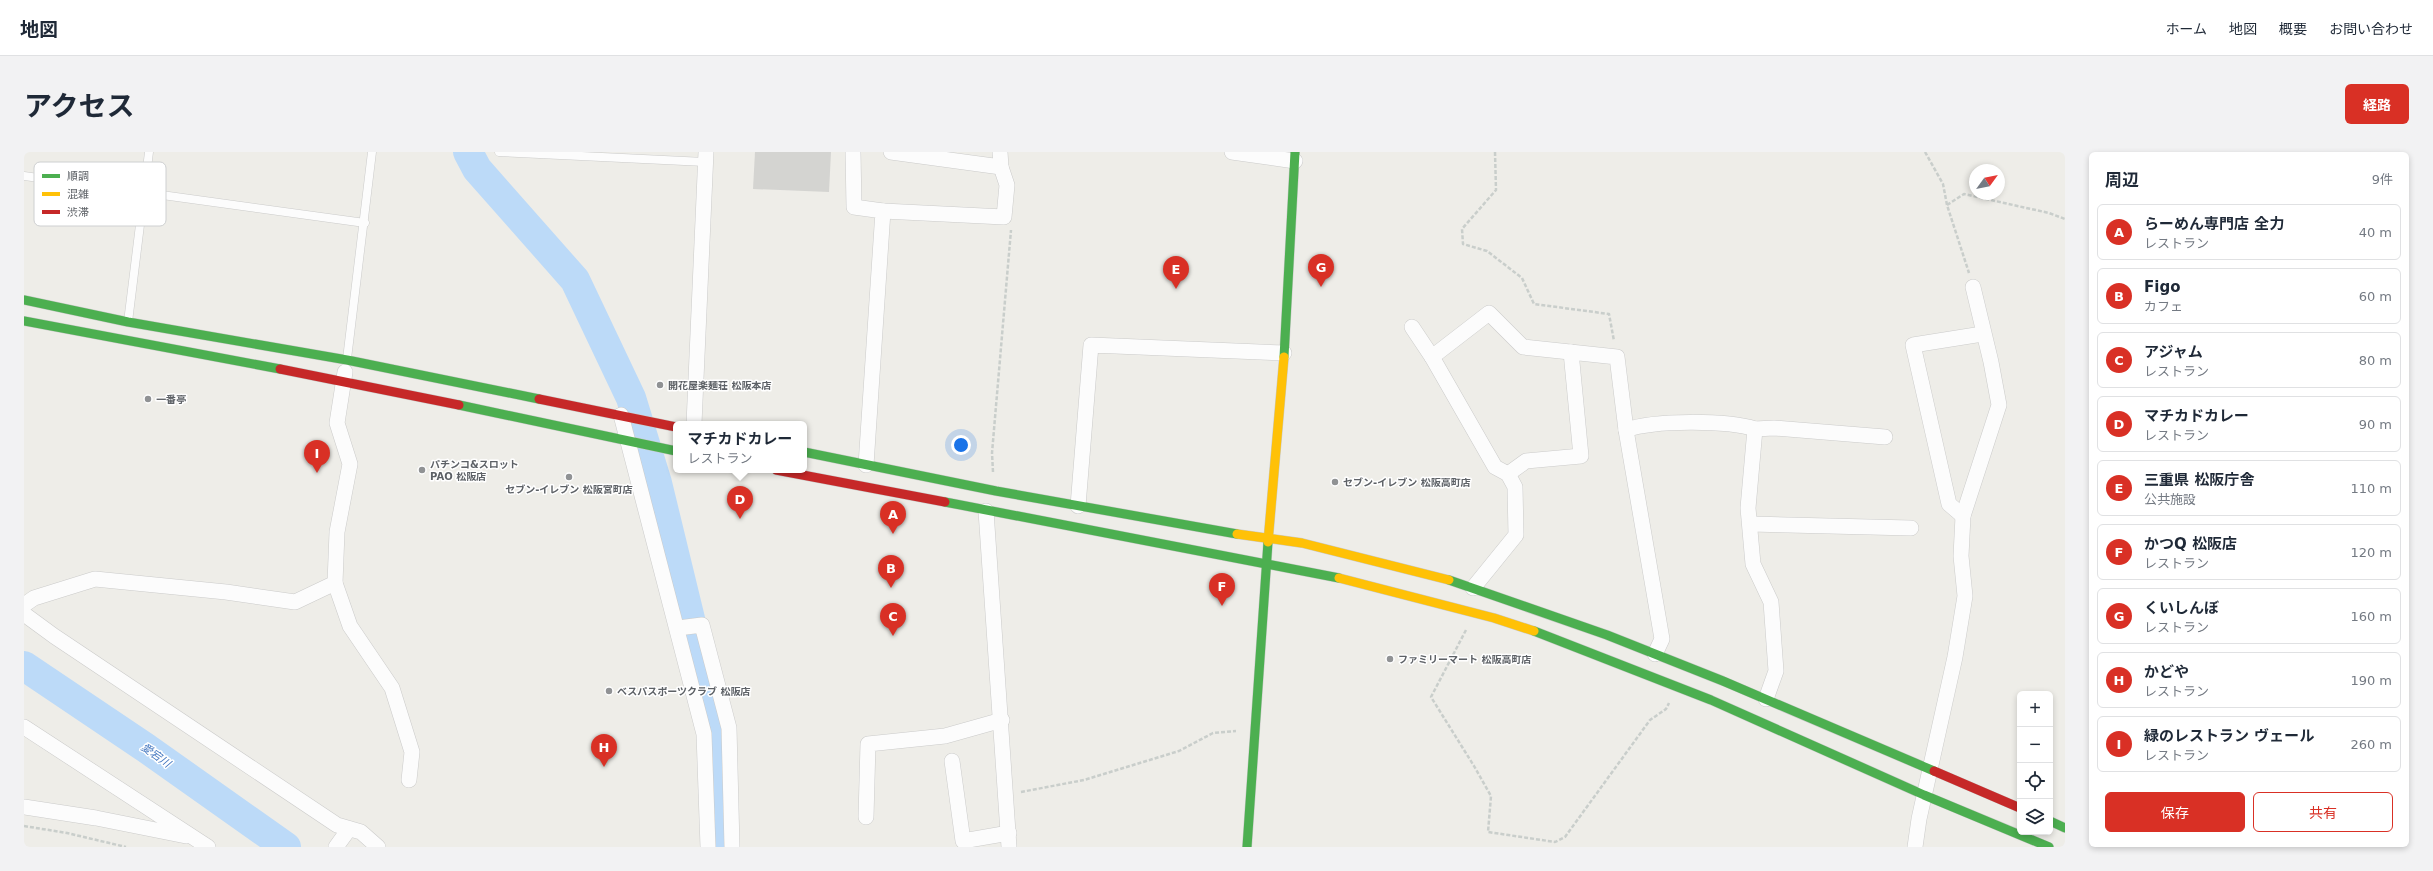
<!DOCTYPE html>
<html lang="ja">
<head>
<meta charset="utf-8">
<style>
	:root { --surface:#fff; --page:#f2f2f3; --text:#1f2937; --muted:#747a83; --line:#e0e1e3; --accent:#d93025 }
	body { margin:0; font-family:"DejaVu Sans","Noto Sans JP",sans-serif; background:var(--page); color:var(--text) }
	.controls { position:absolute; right:12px; bottom:12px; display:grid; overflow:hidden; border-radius:6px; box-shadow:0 2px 6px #0003 }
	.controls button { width:36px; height:36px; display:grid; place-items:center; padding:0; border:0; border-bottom:1px solid var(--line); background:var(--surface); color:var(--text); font:20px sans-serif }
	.compass { position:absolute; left:1945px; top:12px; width:36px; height:36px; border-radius:50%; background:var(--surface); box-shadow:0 2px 6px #0003; rotate:57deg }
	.you { position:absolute; left:937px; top:293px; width:14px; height:14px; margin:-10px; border:3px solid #fff; border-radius:50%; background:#1a73e8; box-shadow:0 0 0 6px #1a73e833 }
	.badge { display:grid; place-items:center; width:26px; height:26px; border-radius:50%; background:var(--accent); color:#fff; font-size:13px; font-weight:700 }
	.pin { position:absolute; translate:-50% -33px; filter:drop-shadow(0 1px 2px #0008) }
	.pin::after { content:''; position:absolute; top:21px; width:14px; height:12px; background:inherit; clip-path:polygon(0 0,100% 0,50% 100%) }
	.popup { position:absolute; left:649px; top:269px; width:134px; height:52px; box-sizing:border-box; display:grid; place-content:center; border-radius:6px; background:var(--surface); filter:drop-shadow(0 1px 3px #0005); font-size:13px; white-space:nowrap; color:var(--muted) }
	.popup b { font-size:15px; color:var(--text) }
	.popup::after { content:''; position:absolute; left:50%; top:100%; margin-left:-8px; border:8px solid transparent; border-top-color:var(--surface) }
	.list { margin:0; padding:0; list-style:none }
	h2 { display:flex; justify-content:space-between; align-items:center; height:52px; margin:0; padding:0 16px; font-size:17px }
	h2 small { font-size:13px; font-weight:400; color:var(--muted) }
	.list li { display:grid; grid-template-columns:26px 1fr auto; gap:12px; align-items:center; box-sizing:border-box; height:56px; margin:0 8px 8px; padding:0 8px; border:1px solid var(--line); border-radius:6px }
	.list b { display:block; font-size:15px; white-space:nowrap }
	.list p { margin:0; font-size:13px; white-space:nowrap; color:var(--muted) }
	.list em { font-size:13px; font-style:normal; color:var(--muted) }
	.actions { display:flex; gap:8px; padding:12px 16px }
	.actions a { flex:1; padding:9px 0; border:1px solid var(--accent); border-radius:6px; text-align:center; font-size:14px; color:var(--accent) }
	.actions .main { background:var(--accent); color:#fff }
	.icon { flex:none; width:22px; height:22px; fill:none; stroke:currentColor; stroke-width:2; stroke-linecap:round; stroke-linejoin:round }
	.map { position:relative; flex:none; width:2041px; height:695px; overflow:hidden; border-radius:6px }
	header { display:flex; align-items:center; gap:24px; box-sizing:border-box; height:56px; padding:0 20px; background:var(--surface); border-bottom:1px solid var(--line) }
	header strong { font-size:19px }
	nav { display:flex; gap:22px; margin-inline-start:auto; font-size:14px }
	.intro { display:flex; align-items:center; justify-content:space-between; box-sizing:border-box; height:96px; padding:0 24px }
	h1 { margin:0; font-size:28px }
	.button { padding:10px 18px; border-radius:6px; background:var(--accent); color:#fff; font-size:14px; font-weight:700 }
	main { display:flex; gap:24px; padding:0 24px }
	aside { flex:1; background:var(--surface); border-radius:6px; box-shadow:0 2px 6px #0003 }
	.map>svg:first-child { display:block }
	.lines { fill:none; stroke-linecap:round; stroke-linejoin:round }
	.river { stroke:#bcdaf8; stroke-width:30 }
	.building { fill:#d4d4d1 }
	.lane-casing { stroke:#cbcbca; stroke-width:9 }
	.street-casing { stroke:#cbcbca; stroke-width:16 }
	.fast-casing { stroke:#c9cac8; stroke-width:10 }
	.slow-casing { stroke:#c9cac8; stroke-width:10 }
	.jam-casing { stroke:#c9cac8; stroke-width:10 }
	.path { stroke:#c9cecb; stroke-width:2.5; stroke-dasharray:4 2; stroke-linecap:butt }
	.lane { stroke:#fcfcfc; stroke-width:8 }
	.street { stroke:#fcfcfc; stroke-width:15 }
	.fast { stroke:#4caf50; stroke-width:9 }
	.slow { stroke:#ffc107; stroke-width:9 }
	.jam { stroke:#c62828; stroke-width:9 }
	.poi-dot { fill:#909294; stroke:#fff; stroke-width:1.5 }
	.labels { text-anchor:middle; stroke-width:3; stroke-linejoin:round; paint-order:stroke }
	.poi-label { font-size:10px; font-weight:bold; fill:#5d6166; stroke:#fff; text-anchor:start }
	.water-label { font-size:11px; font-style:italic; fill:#4175bf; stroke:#fff }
	.key { fill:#fff; stroke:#ced0d1; stroke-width:1 }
	.key-label { font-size:11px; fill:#5d6166 }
</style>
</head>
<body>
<header>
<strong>地図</strong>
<nav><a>ホーム</a><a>地図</a><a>概要</a><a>お問い合わせ</a></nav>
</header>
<div class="intro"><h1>アクセス</h1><a class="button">経路</a></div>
<main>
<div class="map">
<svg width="2041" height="695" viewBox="0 0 2041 695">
	<rect width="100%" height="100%" fill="#eeede8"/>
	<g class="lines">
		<g class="river">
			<polyline points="444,0 453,17 551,128 607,246 633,331 693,578 698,665 697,695"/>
			<polyline points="0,514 122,596 262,695"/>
		</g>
	</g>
	<polygon class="building" points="731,0 807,0 805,40 729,37"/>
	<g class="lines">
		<g class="lane-casing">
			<g id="lane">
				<polyline points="475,0 681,10"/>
				<polyline points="0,24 341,71"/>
				<polyline points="104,170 125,0"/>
				<polyline points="323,207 348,0"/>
			</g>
		</g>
		<g class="street-casing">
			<g id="street">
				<polyline points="829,0 830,55 859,59 842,313"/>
				<polyline points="867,0 977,15 976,0"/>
				<polyline points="1208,0 1271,9"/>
				<polyline points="859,59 980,65 983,33 977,15"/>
				<path d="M1388 175 1408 205 1465 161 1499 195 1593 205 1602 278C1630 268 1702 268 1731 277L1724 356 1729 412 1747 450 1752 519 1742 547"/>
				<polyline points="1408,205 1471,315 1484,322 1491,335 1492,383 1449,436"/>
				<polyline points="597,263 680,582 684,695"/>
				<polyline points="670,272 682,0"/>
				<polyline points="1731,277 1750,276 1861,285"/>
				<polyline points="1602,278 1638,487 1631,502"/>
				<polyline points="1484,322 1502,309 1557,304 1547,200"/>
				<polyline points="1054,354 1067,193 1260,201"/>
				<polyline points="962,359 985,695"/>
				<polyline points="1939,364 1925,352 1889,193 1952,183"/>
				<polyline points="1727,372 1887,376"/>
				<polyline points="311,431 326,474 368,536 388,600 385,628"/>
				<polyline points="0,453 10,446 71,427 202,440 271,450 311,431 313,380 326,312 313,271 321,220"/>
				<polyline points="0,462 30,484 313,673 337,680 354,695"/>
				<polyline points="654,476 678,473 705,576 708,695"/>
				<polyline points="0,575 184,695"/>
				<polyline points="928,609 939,689 985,681"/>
				<polyline points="0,655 72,666 162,684"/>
				<polyline points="842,665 844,592 921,584 978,568"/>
				<polyline points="312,695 325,677"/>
				<polyline points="1891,695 1895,667 1931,505 1941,444 1937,404 1939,364 1975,253 1967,210 1949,135"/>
			</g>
		</g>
		<g class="fast-casing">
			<g id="fast">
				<polyline points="0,148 104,170 323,208 515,247"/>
				<polyline points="0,169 256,217"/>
				<polyline points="1260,205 1271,0"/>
				<polyline points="435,253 652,299"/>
				<polyline points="780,300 972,339 1213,382"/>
				<polyline points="921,350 1315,426"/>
				<polyline points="1425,428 1583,483 1699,529 1910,619"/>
				<polyline points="1510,479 1687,548 1900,643 2025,695"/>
				<polyline points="2026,669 2041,676"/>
				<polyline points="1223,695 1244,390"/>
			</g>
		</g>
		<g class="slow-casing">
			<g id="slow">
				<polyline points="1213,382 1278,391 1425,428"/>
				<polyline points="1244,390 1260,205"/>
				<polyline points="1315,426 1470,466 1510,479"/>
			</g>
		</g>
		<g class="jam-casing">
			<g id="jam">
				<polyline points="256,217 435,253"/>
				<polyline points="515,247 652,275"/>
				<polyline points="752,318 921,350"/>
				<polyline points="1910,619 1996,656"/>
			</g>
		</g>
		<g class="path">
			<polyline points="1471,0 1472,38 1438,77 1439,92 1463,99 1498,126 1510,152 1585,162 1590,189"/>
			<polyline points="1901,0 1919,32 1923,53 1945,121"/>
			<polyline points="1923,53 1940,42 2025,61 2041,67"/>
			<polyline points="969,320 968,301 987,78"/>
			<polyline points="1442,478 1407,545 1450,614 1467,644 1464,680 1531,690 1541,685 1626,568 1642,557 1645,551"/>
			<polyline points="997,640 1060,628 1155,599 1189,581 1212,579"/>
			<polyline points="0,674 43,681 102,695"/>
		</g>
		<use href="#lane" class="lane"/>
		<use href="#street" class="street"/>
		<use href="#fast" class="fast"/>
		<use href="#slow" class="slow"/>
		<use href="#jam" class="jam"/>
	</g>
	<g class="poi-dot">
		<circle cx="636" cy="233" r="4"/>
		<circle cx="124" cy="247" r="4"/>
		<circle cx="398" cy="318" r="4"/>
		<circle cx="545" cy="325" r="4"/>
		<circle cx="1311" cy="330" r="4"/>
		<circle cx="1366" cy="507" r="4"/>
		<circle cx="585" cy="539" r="4"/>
	</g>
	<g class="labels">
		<g class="poi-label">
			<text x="644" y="237">開花屋楽麺荘 松阪本店</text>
			<text x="132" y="251">一番亭</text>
			<text x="406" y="316">パチンコ&amp;スロット<tspan x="406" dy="12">PAO 松阪店</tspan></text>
			<text x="1319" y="334">セブン-イレブン 松阪高町店</text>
			<text x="545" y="341" text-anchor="middle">セブン-イレブン 松阪宮町店</text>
			<text x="1374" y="511">ファミリーマート 松阪高町店</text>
			<text x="593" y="543">ベスパスポーツクラブ 松阪店</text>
		</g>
		<g class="water-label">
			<text transform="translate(132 603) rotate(35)" y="4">愛宕川</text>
		</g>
	</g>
	<rect x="10" y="10" width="132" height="64" rx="6" class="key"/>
	<rect x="18" y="22" width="18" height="4" fill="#4caf50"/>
	<rect x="18" y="40" width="18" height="4" fill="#ffc107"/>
	<rect x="18" y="58" width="18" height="4" fill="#c62828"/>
	<g class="key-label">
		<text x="43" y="28">順調</text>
		<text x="43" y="46">混雑</text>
		<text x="43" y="64">渋滞</text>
	</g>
</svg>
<div class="controls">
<button>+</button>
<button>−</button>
<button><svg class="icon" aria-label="locate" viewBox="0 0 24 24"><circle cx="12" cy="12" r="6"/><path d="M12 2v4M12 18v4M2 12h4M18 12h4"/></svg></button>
<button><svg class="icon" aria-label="layers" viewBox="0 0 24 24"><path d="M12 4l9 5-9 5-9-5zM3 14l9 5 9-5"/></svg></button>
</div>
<svg class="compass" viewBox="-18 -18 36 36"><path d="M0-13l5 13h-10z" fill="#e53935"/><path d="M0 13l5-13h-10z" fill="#747a83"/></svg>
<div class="you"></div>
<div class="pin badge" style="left:869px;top:382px">A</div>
<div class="pin badge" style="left:867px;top:436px">B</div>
<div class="pin badge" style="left:869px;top:484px">C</div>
<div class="pin badge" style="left:716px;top:367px">D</div>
<div class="popup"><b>マチカドカレー</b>レストラン</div>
<div class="pin badge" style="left:1152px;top:137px">E</div>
<div class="pin badge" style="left:1198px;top:454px">F</div>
<div class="pin badge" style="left:1297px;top:135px">G</div>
<div class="pin badge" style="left:580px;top:615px">H</div>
<div class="pin badge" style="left:293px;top:321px">I</div>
</div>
<aside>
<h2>周辺<small>9件</small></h2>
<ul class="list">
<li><span class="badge">A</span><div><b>らーめん専門店 全力</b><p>レストラン</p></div><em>40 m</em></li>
<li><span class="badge">B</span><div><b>Figo</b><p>カフェ</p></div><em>60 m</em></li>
<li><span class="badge">C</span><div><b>アジャム</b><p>レストラン</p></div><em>80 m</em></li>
<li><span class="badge">D</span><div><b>マチカドカレー</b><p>レストラン</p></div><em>90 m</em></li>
<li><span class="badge">E</span><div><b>三重県 松阪庁舎</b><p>公共施設</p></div><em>110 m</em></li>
<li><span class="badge">F</span><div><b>かつQ 松阪店</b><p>レストラン</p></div><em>120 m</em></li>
<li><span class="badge">G</span><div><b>くいしんぼ</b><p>レストラン</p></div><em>160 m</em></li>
<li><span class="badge">H</span><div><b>かどや</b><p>レストラン</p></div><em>190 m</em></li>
<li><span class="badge">I</span><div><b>緑のレストラン ヴェール</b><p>レストラン</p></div><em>260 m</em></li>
</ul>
<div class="actions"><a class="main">保存</a><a>共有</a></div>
</aside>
</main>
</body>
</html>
